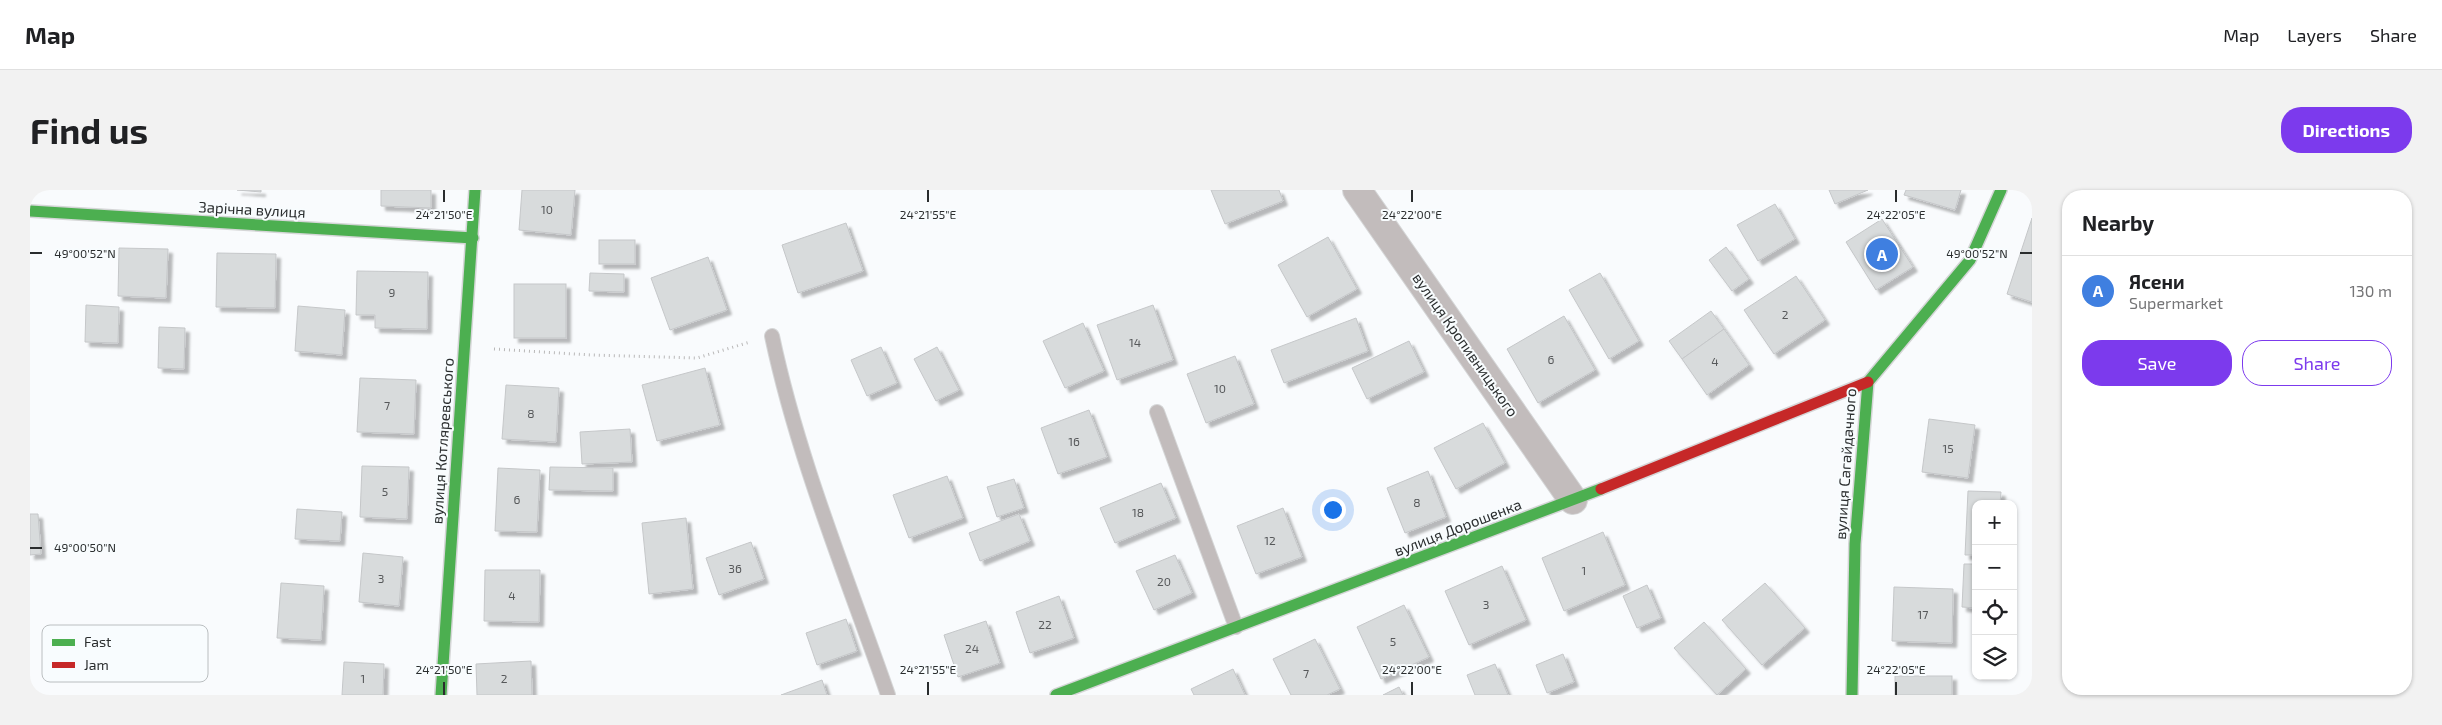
<!DOCTYPE html>
<html lang="en">
<head>
<meta charset="utf-8">
<style>
	:root { --surface:#fff; --page:#f2f2f2; --text:#202124; --muted:#757577; --line:#e0e0e0; --accent:#7c3aed }
	body { margin:0; font-family:"Exo 2",sans-serif; background:var(--page); color:var(--text) }
	.controls { position:absolute; right:15px; bottom:15px; display:grid; overflow:hidden; border-radius:10px; box-shadow:0 1px 4px #0004 }
	.controls button { width:45px; height:45px; display:grid; place-items:center; padding:0; border:0; border-bottom:1px solid var(--line); background:var(--surface); color:var(--text); font:25px sans-serif }
	.you { position:absolute; left:1302px; top:319px; width:18px; height:18px; margin:-12px; border:4px solid #fff; border-radius:50%; background:#1a73e8; box-shadow:0 0 0 8px #1a73e833 }
	.badge { display:grid; place-items:center; width:32px; height:32px; border-radius:50%; background:var(--accent); color:#fff; font-size:16px; font-weight:700 }
	.pin { position:absolute; translate:-50% -50%; border:2px solid #fff; box-shadow:0 1px 5px #0006 }
	.list { margin:0; padding:0; list-style:none }
	h2 { display:flex; justify-content:space-between; align-items:center; height:65px; margin:0; padding:0 20px; font-size:21px }
	h2 small { font-size:16px; font-weight:400; color:var(--muted) }
	.list li { display:grid; grid-template-columns:32px 1fr auto; gap:15px; align-items:center; box-sizing:border-box; height:70px; padding:0 20px; border-top:1px solid var(--line) }
	.list b { display:block; font-size:19px; white-space:nowrap }
	.list p { margin:0; font-size:16px; white-space:nowrap; color:var(--muted) }
	.list em { font-size:16px; font-style:normal; color:var(--muted) }
	.actions { display:flex; gap:10px; padding:15px 20px }
	.actions a { flex:1; padding:11px 0; border:1px solid var(--accent); border-radius:20px; text-align:center; font-size:18px; color:var(--accent) }
	.actions .main { background:var(--accent); color:#fff }
	.icon { flex:none; width:28px; height:28px; fill:none; stroke:currentColor; stroke-width:2; stroke-linecap:round; stroke-linejoin:round }
	.map { position:relative; flex:none; width:2002px; height:505px; overflow:hidden; border-radius:20px }
	header { display:flex; align-items:center; gap:30px; box-sizing:border-box; height:70px; padding:0 25px; background:var(--surface); border-bottom:1px solid var(--line) }
	header strong { font-size:24px }
	nav { display:flex; gap:28px; margin-inline-start:auto; font-size:18px }
	.intro { display:flex; align-items:center; justify-content:space-between; box-sizing:border-box; height:120px; padding:0 30px }
	h1 { margin:0; font-size:35px }
	.button { padding:12px 22px; border-radius:20px; background:var(--accent); color:#fff; font-size:18px; font-weight:700 }
	main { display:flex; gap:30px; padding:0 30px }
	aside { flex:1; background:var(--surface); border-radius:20px; box-shadow:0 1px 4px #0004 }
	.map>svg:first-child { display:block }
	.building { fill:#d8dbdc; stroke:#c5c7c9; filter:url(#shadow) }
	.lines { fill:none; stroke-linecap:round; stroke-linejoin:round }
	.lane-casing { stroke:#d5d6d7; stroke-width:16 }
	.street-casing { stroke:#d5d6d7; stroke-width:30 }
	.fast-casing { stroke:#d5d6d7; stroke-width:14 }
	.jam-casing { stroke:#d5d6d7; stroke-width:14 }
	.path { stroke:#b9b8b8; stroke-width:3; stroke-dasharray:1 4; stroke-linecap:butt }
	.lane { stroke:#c2bcbc; stroke-width:14 }
	.street { stroke:#c2bcbc; stroke-width:28 }
	.fast { stroke:#4caf50; stroke-width:11 }
	.jam { stroke:#c62828; stroke-width:11 }
	.ticks { fill:none; stroke:#2a2d2e; stroke-width:2 }
	.labels { text-anchor:middle; stroke-width:4; stroke-linejoin:round; paint-order:stroke }
	.number-label { font-size:12px; fill:#56585a }
	.street-label { font-size:15px; fill:#2a2d2e; stroke:#f8fcfe }
	.key { fill:#f8fcfe; stroke:#babec0; stroke-width:1 }
	.key-label { font-size:14px; fill:#2a2d2e }
	.ticks-label { font-size:12px; text-anchor:middle; fill:#2a2d2e; stroke:#f8fcfe; stroke-width:4; stroke-linejoin:round; paint-order:stroke }
</style>
</head>
<body>
<header>
<strong>Map</strong>
<nav><a>Map</a><a>Layers</a><a>Share</a></nav>
</header>
<div class="intro"><h1>Find us</h1><a class="button">Directions</a></div>
<main>
<div class="map">
<svg width="2002" height="505" viewBox="0 0 2002 505">
	<defs>
		<filter id="shadow"><feDropShadow dx="4.5" dy="4.5" stdDeviation="1" flood-color="#0004"/></filter>
	</defs>
	<rect width="100%" height="100%" fill="#f9fbfd"/>
	<g class="building">
		<polygon points="207,0 231,0 231,2"/>
		<polygon points="351,0 401,0 401,18 351,16"/>
		<polygon points="492,0 545,0 541,45 489,40"/>
		<polygon points="1181,0 1249,0 1253,11 1195,34"/>
		<polygon points="1799,0 1838,0 1805,14"/>
		<polygon points="1876,0 1931,0 1925,20 1874,5"/>
		<polygon points="1745,14 1765,49 1728,71 1707,35"/>
		<polygon points="2002,28 2002,112 1977,104"/>
		<polygon points="1852,29 1883,77 1846,100 1816,52"/>
		<polygon points="816,33 833,81 768,103 752,55"/>
		<polygon points="1298,47 1327,99 1277,127 1248,75"/>
		<rect x="569" y="50" width="36" height="24"/>
		<polygon points="1696,57 1719,89 1702,101 1679,70"/>
		<polygon points="89,58 138,59 136,108 88,106"/>
		<polygon points="187,63 246,64 245,118 186,117"/>
		<polygon points="678,67 697,120 640,140 621,88"/>
		<polygon points="327,81 398,82 397,139 345,138 345,125 326,125"/>
		<polygon points="560,83 594,84 594,102 559,101"/>
		<polygon points="1570,83 1609,151 1579,169 1539,100"/>
		<polygon points="1766,86 1795,130 1744,164 1714,120"/>
		<rect x="484" y="94" width="52" height="54"/>
		<polygon points="56,115 89,117 88,153 55,152"/>
		<polygon points="1123,115 1143,170 1087,190 1067,135"/>
		<polygon points="268,116 315,120 312,165 265,161"/>
		<polygon points="1681,121 1694,139 1652,169 1639,151"/>
		<polygon points="1534,126 1565,180 1508,213 1477,159"/>
		<polygon points="1326,128 1338,161 1254,193 1241,160"/>
		<polygon points="1053,133 1074,181 1035,198 1013,151"/>
		<polygon points="129,137 155,138 154,179 128,178"/>
		<polygon points="1694,139 1719,175 1677,205 1652,169"/>
		<polygon points="1379,151 1394,182 1337,209 1322,178"/>
		<polygon points="851,157 867,193 837,206 821,170"/>
		<polygon points="907,157 929,200 906,211 884,169"/>
		<polygon points="1205,166 1224,214 1176,233 1157,184"/>
		<polygon points="675,178 690,235 627,251 612,195"/>
		<polygon points="330,188 386,190 384,244 327,242"/>
		<polygon points="476,195 529,198 526,252 472,249"/>
		<polygon points="1059,220 1077,267 1028,284 1011,238"/>
		<polygon points="1899,229 1945,235 1938,288 1892,282"/>
		<polygon points="1453,233 1475,273 1426,299 1404,258"/>
		<polygon points="600,239 602,272 552,274 550,242"/>
		<polygon points="332,276 379,277 377,329 330,327"/>
		<polygon points="520,277 583,278 583,301 519,300"/>
		<polygon points="468,278 510,280 507,342 465,341"/>
		<polygon points="1398,281 1416,327 1375,343 1357,298"/>
		<polygon points="917,286 933,328 879,348 863,305"/>
		<polygon points="984,289 994,318 967,327 957,297"/>
		<polygon points="1131,293 1146,328 1085,353 1070,318"/>
		<polygon points="1938,301 1971,302 1970,314 1946,314 1946,365 1935,365"/>
		<polygon points="1253,318 1272,367 1226,384 1207,336"/>
		<polygon points="267,319 312,322 310,351 265,349"/>
		<polygon points="0,324 8,324 11,364 0,365"/>
		<polygon points="989,324 1000,351 950,371 939,343"/>
		<polygon points="656,328 663,399 619,404 612,333"/>
		<polygon points="1573,342 1595,395 1534,421 1512,368"/>
		<polygon points="721,352 734,389 689,405 676,368"/>
		<polygon points="333,363 373,367 369,416 329,412"/>
		<polygon points="1145,365 1162,403 1124,420 1106,381"/>
		<polygon points="1934,374 1946,374 1946,418 1932,417"/>
		<polygon points="1472,376 1496,430 1439,455 1415,401"/>
		<polygon points="455,380 510,380 509,432 454,431"/>
		<polygon points="251,393 294,396 291,450 247,448"/>
		<polygon points="1735,393 1775,438 1732,475 1692,430"/>
		<polygon points="1617,395 1631,428 1607,438 1593,406"/>
		<polygon points="1864,397 1923,399 1922,453 1862,451"/>
		<polygon points="1029,406 1044,448 1000,463 986,422"/>
		<polygon points="1374,415 1399,467 1351,489 1327,437"/>
		<polygon points="816,429 827,461 787,475 776,443"/>
		<polygon points="956,431 970,473 928,487 914,445"/>
		<polygon points="1674,432 1716,479 1687,505 1644,458"/>
		<polygon points="1285,449 1310,499 1297,505 1261,505 1243,469"/>
		<polygon points="1533,464 1544,492 1517,503 1506,475"/>
		<polygon points="501,471 502,505 447,505 446,474"/>
		<polygon points="314,472 354,474 353,505 312,505"/>
		<polygon points="1465,474 1478,505 1445,505 1437,485"/>
		<polygon points="1203,479 1215,505 1164,505 1161,499"/>
		<rect x="1865" y="486" width="57" height="19"/>
		<polygon points="792,490 797,505 751,505"/>
		<polygon points="1369,497 1373,505 1353,505"/>
	</g>
	<g class="lines">
		<g class="lane-casing">
			<g id="lane">
				<path d="M742 146C768 269 817 387 858 505"/>
				<polyline points="1127,222 1206,437"/>
			</g>
		</g>
		<g class="street-casing">
			<polyline id="street" points="1327,0 1543,310"/>
		</g>
		<g class="fast-casing">
			<g id="fast">
				<polyline points="0,21 443,48"/>
				<polyline points="411,505 445,0"/>
				<polyline points="1026,505 1571,299"/>
				<polyline points="1822,505 1825,354 1838,192 1940,70 1971,0"/>
			</g>
		</g>
		<g class="jam-casing">
			<polyline id="jam" points="1571,299 1838,192"/>
		</g>
		<polyline class="path" points="464,159 561,165 667,168 720,152"/>
		<use href="#lane" class="lane"/>
		<use href="#street" class="street"/>
		<use href="#fast" class="fast"/>
		<use href="#jam" class="jam"/>
	</g>
	<path class="ticks" d="M414 0V12M898 0V12M1382 0V12M1866 0V12M0 63H12M1990 63H2002M0 358H12M414 492V505M898 492V505M1382 492V505M1866 492V505"/>
	<g class="labels">
		<g class="number-label">
			<text x="517" y="24">10</text>
			<text x="362" y="107">9</text>
			<text x="1755" y="129">2</text>
			<text x="1105" y="157">14</text>
			<text x="1521" y="174">6</text>
			<text x="1685" y="176">4</text>
			<text x="1190" y="203">10</text>
			<text x="357" y="220">7</text>
			<text x="501" y="228">8</text>
			<text x="1044" y="256">16</text>
			<text x="1918" y="263">15</text>
			<text x="355" y="306">5</text>
			<text x="487" y="314">6</text>
			<text x="1387" y="317">8</text>
			<text x="1108" y="327">18</text>
			<text x="1240" y="355">12</text>
			<text x="705" y="383">36</text>
			<text x="1554" y="385">1</text>
			<text x="351" y="393">3</text>
			<text x="1134" y="396">20</text>
			<text x="482" y="410">4</text>
			<text x="1456" y="419">3</text>
			<text x="1893" y="429">17</text>
			<text x="1015" y="439">22</text>
			<text x="1363" y="456">5</text>
			<text x="942" y="463">24</text>
			<text x="1276" y="488">7</text>
			<text x="333" y="493">1</text>
			<text x="474" y="493">2</text>
		</g>
		<g class="street-label">
			<text transform="translate(222 20) rotate(3)" y="5">Зарічна вулиця</text>
			<text transform="translate(1435 155) rotate(55)" y="5">вулиця Кропивницького</text>
			<text transform="translate(413 251) rotate(-86)" y="5">вулиця Котляревського</text>
			<text transform="translate(1816 274) rotate(-86)" y="5">вулиця Сагайдачного</text>
			<text transform="translate(1428 338) rotate(-21)" y="5">вулиця Дорошенка</text>
		</g>
	</g>
	<rect x="12" y="435" width="166" height="57" rx="8" class="key"/>
	<rect x="22" y="449" width="23" height="7" fill="#4caf50"/>
	<rect x="22" y="472" width="23" height="6" fill="#c62828"/>
	<g class="key-label">
		<text x="54" y="457">Fast</text>
		<text x="54" y="480">Jam</text>
	</g>
	<g class="ticks-label">
		<text x="414" y="29">24°21'50"E</text>
		<text x="898" y="29">24°21'55"E</text>
		<text x="1382" y="29">24°22'00"E</text>
		<text x="1866" y="29">24°22'05"E</text>
		<text x="55" y="68">49°00'52"N</text>
		<text x="1947" y="68">49°00'52"N</text>
		<text x="55" y="362">49°00'50"N</text>
		<text x="414" y="484">24°21'50"E</text>
		<text x="898" y="484">24°21'55"E</text>
		<text x="1382" y="484">24°22'00"E</text>
		<text x="1866" y="484">24°22'05"E</text>
	</g>
</svg>
<div class="controls">
<button>+</button>
<button>−</button>
<button><svg class="icon" aria-label="locate" viewBox="0 0 24 24"><circle cx="12" cy="12" r="6"/><path d="M12 2v4M12 18v4M2 12h4M18 12h4"/></svg></button>
<button><svg class="icon" aria-label="layers" viewBox="0 0 24 24"><path d="M12 4l9 5-9 5-9-5zM3 14l9 5 9-5"/></svg></button>
</div>
<div class="you"></div>
<div class="pin badge" style="left:1852px;top:64px;background:#3f7fe0">A</div>
</div>
<aside>
<h2>Nearby<small></small></h2>
<ul class="list">
<li><span class="badge" style="background:#3f7fe0">A</span><div><b>Ясени</b><p>Supermarket</p></div><em>130 m</em></li>
</ul>
<div class="actions"><a class="main">Save</a><a>Share</a></div>
</aside>
</main>
</body>
</html>
